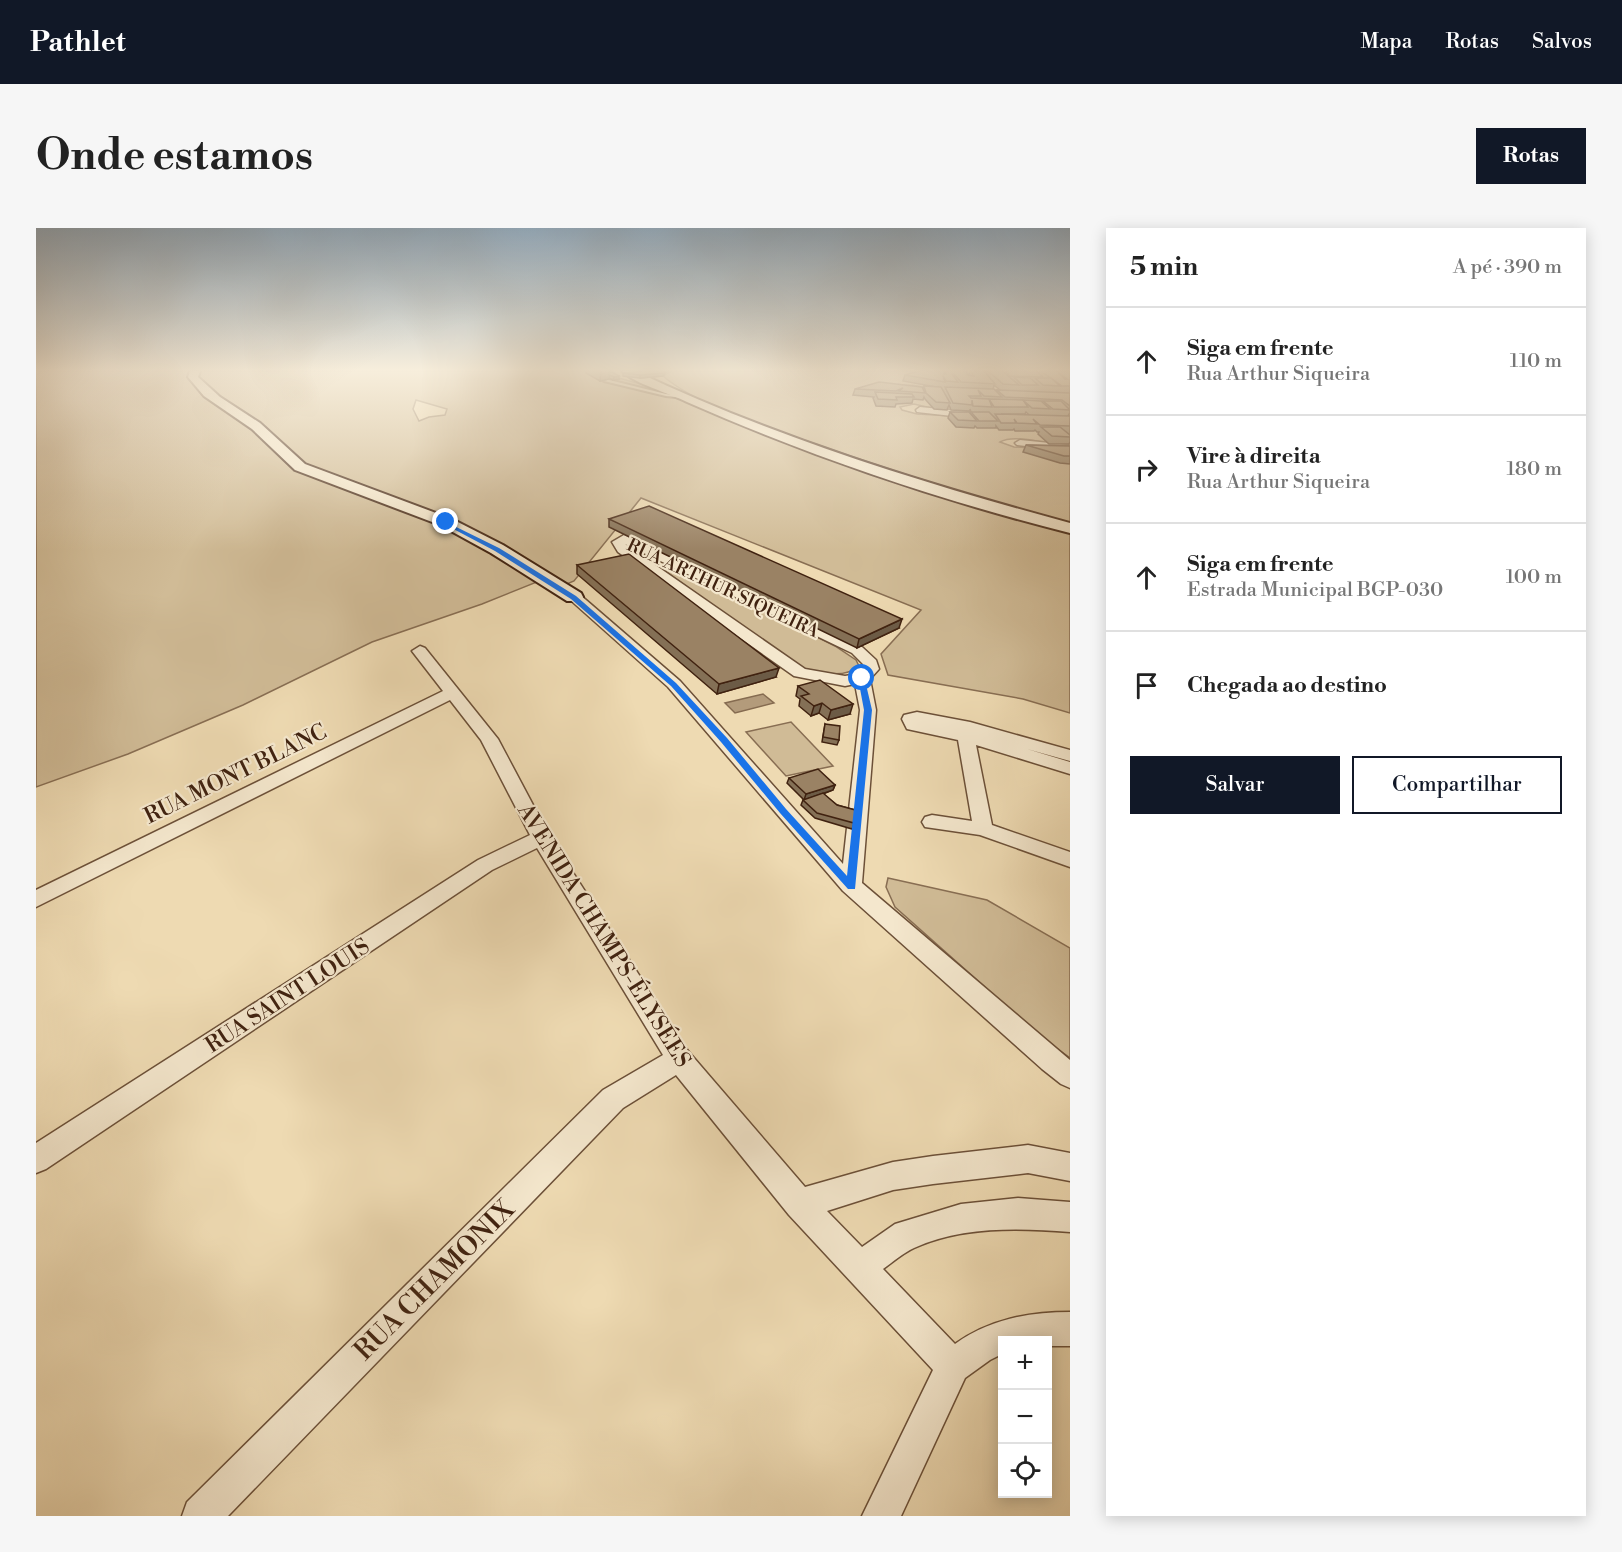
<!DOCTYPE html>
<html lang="pt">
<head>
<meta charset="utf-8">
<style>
	:root { --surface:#fff; --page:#f6f6f6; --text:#222; --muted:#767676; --line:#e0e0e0; --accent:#111827 }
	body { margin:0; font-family:"Libre Bodoni",serif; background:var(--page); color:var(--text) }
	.controls { position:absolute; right:18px; bottom:18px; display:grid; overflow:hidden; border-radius:0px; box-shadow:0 3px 15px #0003 }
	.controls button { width:54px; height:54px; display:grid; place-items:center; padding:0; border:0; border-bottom:2px solid var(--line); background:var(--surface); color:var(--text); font:30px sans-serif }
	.stop { position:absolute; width:18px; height:18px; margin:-14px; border:4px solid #1a73e8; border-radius:50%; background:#fff }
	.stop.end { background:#1a73e8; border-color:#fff; box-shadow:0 2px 6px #0008 }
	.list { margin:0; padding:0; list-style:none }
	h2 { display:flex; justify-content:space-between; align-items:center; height:78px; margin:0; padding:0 24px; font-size:26px }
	h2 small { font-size:20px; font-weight:400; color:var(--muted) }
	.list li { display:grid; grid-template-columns:39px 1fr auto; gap:18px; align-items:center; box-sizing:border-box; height:108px; padding:0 24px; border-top:2px solid var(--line) }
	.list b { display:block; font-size:22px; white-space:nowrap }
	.list p { margin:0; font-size:20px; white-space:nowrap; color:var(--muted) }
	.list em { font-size:20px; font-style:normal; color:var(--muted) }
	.actions { display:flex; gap:12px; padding:18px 24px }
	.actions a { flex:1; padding:14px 0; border:2px solid var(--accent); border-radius:0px; text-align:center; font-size:21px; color:var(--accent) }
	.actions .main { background:var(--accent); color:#fff }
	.icon { flex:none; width:33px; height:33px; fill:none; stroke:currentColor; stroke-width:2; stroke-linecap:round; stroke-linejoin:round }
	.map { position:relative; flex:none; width:1034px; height:1288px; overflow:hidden; border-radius:0px }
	header { display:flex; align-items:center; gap:36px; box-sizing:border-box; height:84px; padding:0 30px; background:var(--accent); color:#fff }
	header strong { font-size:28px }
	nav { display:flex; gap:33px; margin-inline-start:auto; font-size:21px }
	.intro { display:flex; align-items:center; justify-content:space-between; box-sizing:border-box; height:144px; padding:0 36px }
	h1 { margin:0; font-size:42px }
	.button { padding:15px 27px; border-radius:0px; background:var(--accent); color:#fff; font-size:21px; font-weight:700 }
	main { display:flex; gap:36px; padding:0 36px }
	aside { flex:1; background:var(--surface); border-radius:0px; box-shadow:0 3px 15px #0003 }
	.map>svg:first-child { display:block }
	.green { fill:#d0bb96; stroke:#886e53; stroke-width:1.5; fill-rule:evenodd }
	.water { fill:#b39b7b; stroke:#856b50; stroke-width:1.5 }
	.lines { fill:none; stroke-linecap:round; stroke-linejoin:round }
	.lane-casing { stroke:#6c5038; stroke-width:4 }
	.street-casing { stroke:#6c5038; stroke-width:3 }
	.secondary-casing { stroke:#402210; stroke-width:4 }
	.lane { fill:#f4e7cd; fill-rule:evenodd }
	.street { fill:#f4e7cd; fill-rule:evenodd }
	.secondary { fill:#f4e7cd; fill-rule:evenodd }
	.wall { fill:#847056; stroke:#402210; stroke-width:1.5; fill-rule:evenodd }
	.shaded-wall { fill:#6c5b46; stroke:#402210; stroke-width:1.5 }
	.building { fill:#9a8264; stroke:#402210; stroke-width:1.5 }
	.route { fill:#1a73e8 }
	.labels { text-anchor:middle; stroke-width:4.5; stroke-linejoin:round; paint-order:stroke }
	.far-street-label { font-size:18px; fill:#402210; stroke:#f4e7cd }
	.street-label { font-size:22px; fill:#402210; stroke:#f4e7cd }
	.near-street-label { font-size:27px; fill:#402210; stroke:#f4e7cd }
</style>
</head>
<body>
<header>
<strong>Pathlet</strong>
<nav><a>Mapa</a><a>Rotas</a><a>Salvos</a></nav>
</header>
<div class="intro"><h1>Onde estamos</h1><a class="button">Rotas</a></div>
<main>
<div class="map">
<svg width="1034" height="1288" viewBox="0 0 1034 1288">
	<rect width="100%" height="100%" fill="#eedab2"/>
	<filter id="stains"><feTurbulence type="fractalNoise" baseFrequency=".00333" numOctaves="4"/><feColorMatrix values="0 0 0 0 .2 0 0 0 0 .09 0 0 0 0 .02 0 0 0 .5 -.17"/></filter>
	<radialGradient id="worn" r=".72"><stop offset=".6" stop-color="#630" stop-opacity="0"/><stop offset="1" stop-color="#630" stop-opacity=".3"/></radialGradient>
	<g class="green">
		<path d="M0 143H561L577 152 583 150 622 161 651 173 1034 305V485L987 471 852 447 845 426 885 382 605 270 538 353 517 362 503 353 446 376 336 414 207 477 92 526 0 559ZM380 172 411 181 409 187 393 189 383 193 377 181Z"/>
		<path d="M629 143H911L927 148 943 145 1034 148V167L907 162 876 157 864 158 896 163 1034 169V191L917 185 878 176 864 179 866 182 881 186 1034 194V219C1015 217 979 205 964 214L978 219 1034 222V295C944 271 856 243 768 212 725 197 661 177 627 148L634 144Z"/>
		<path d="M597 320H603L799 418 820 432 823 438C807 452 782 444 763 439Z"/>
		<polygon points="755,494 797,538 750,548 710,504"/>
		<polygon points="852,650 951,672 1034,720 1034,830 1005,809 859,679 850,659"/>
	</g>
	<polygon class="water" points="727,466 738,475 699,485 689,475"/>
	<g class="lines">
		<g class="lane-casing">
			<polygon id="lane" points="569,151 630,166 651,169 649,170 630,168 568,153"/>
		</g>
		<g class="street-casing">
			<g id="street">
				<polygon points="884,179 943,185 947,188 943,191 881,184 880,182"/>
				<polygon points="984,212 1034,217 1034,223 981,217 979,215"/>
				<path d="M588 307 826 419 840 432 843 441 834 451 840 482 826 655 1034 832V860L1025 856 1006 841 807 663 632 459 531 369 538 365 543 366 644 453 807 636 824 482 819 456 809 458 758 448 582 324 576 314ZM589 316 816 425 827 436V440L821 446 809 448 769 441Z"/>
				<path d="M384 418 389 420 462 511 514 609 652 823 769 959 857 934 897 928 992 917 1034 925V953L992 945 897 956 857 962 791 983 826 1019 859 996 925 976 982 970 1034 974V1004C983 1000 926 998 878 1020 867 1025 857 1034 847 1041L919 1116C954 1091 993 1084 1034 1084V1118H1011V1112H966V1126L954 1132 929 1150 865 1288H826L897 1142 753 987 640 847 587 880 192 1288H146L151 1274 567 862 627 827 501 620 456 642 10 941 0 945V915L442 632 494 607 445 512 414 472 0 679V662L407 463 376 423Z"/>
				<polygon points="881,484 934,494 1034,522 1034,533 991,521 1034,534 1034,546 940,517 956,597 1034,624 1034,639 944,607 889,599 886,594 889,589 896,587 936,593 922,512 871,501 866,491 868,487"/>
			</g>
		</g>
		<g class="secondary-casing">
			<g id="secondary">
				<polygon points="154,143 164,143 162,149 184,169 224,195 269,236 416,291 467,317 545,365 547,369 545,373 531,373 455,325 404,297 259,242 216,201 168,168 152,149"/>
				<path d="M586 143H599C738 209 886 255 1034 295V305C903 272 774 228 651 174 633 165 599 156 586 143Z"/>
			</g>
		</g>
		<use href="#lane" class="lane"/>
		<use href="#street" class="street"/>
		<use href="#secondary" class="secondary"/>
	</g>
	<g class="wall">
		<polygon points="550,143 574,143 583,151 577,152 573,150 573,151 564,153 550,145"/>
		<path d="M908 143H930L932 147H933L934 143H1000L1003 145 1004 143H1034V186H1033L1032 188H1034V214L1033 216H1013L1002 206 1003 204H1001L999 202 998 203H979L978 201 977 202H963L960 198V200H941L939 198 938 200 920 199 912 190 914 184 934 186 935 184 934 181V183L915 182 913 177 911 182 898 181 889 171 888 169 887 172 877 171 876 175 860 176 859 179 840 178 837 170 838 169 817 167 819 161H887L888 158 900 159 867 153 869 147 908 145ZM958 157 964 162H961V164L957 161ZM990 184 993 187 965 186H989Z"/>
		<polygon points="587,145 627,148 604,150 587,148"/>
		<polygon points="990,217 1034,218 1034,236 1024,235 987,224"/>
		<polygon points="573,291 863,400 821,420 573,299"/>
		<polygon points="541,337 740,449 681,466 541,346"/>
		<polygon points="762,458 814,486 792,492 783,485 775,488 763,478 764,471 760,468"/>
		<polygon points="789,496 803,512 801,517 786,514"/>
		<polygon points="753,550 799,557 797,562 787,566 801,577 823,583 816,601 779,590 765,577 767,572 768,572 751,555"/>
	</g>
	<g class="shaded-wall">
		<polygon points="565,143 574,143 573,151 564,153"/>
		<polygon points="631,143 627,148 604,150 604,147"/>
		<polygon points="583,148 583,151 577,152 578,149"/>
		<polygon points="866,391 863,400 821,420 823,411"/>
		<polygon points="743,440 740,449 681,466 683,456"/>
		<polygon points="786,475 783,485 775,488 778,478"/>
		<polygon points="817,476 814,486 792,492 795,482"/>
		<polygon points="799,557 797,562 768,572 770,566"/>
	</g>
	<g class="building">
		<polygon points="607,143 629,143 627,145 604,147 587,145"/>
		<polygon points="882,143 907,143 908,146 910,146 909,143 930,143 932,147 938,148 935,143 948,143 959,156 925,154 918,146 916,146 922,154 910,153 907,148 909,154 869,147"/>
		<polygon points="952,143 966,143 983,157 967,156"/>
		<polygon points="969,143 1000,143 1007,149 974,148"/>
		<polygon points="1005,143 1020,143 1029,151 1031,151 1021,143 1034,143 1034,158 1026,158"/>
		<polygon points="573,144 576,144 583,148 578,149 573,147"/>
		<polygon points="978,149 994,150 1002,157 986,157"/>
		<polygon points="999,150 1015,150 1024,158 1007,157"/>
		<polygon points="843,154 886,159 889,165 863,163 867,160 860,163 819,161"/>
		<polygon points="888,158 905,159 914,175 900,174 890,165"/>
		<polygon points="909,159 958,161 966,169 948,168 942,162 945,168 933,168 935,170 953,171 956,179 937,178 936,172 936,177 917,175"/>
		<polygon points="961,162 1034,165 1034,178 1026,172 969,169"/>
		<polygon points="839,164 876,166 878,169 860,169 861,172 842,171"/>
		<polygon points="953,171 987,172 992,179 958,179"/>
		<polygon points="987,172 1005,173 1014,181 996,180"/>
		<polygon points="1007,173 1025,173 1034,182 1017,181"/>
		<polygon points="914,184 933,184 941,193 922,192"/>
		<polygon points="935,184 953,184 962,193 943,193"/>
		<polygon points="959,186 1034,188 1034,198 1004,197 997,191 1001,196 981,195 978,191 980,195 965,195"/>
		<polygon points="1005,199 1024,199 1034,207 1034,209 1016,208"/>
		<polygon points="990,217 1034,218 1034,228 1028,228"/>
		<polygon points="613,278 866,391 823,411 573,291"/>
		<polygon points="593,326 743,440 683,456 541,337"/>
		<polygon points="784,452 817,476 795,482 786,475 778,478 765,468 773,466 762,458"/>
		<polygon points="789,496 804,498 803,512 787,509"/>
		<polygon points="782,541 799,557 770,566 753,550"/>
		<polygon points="787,565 801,577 823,583 818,595 781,585 767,572"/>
	</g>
	<linearGradient id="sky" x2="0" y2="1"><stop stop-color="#93aabc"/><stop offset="0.44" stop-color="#f7eedc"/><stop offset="1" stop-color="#f7eedc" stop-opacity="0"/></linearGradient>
	<rect width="1034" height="323" fill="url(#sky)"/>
	<polygon class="route" points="408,293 463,320 540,368 640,455 691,510 750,581 811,648 828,482 822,450 828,448 836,482 819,661 812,661 744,585 685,514 635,458 535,371 459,323 408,296"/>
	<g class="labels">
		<g class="far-street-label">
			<text transform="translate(687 360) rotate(25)" y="6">RUA ARTHUR SIQUEIRA</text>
		</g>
		<g class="street-label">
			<text transform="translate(199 545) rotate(-26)" y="8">RUA MONT BLANC</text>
			<text transform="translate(569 707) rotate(58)" y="8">AVENIDA CHAMPS-ÉLYSÉES</text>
			<text transform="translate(251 767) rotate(-33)" y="8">RUA SAINT LOUIS</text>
		</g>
		<g class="near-street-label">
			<text transform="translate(398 1052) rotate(-45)" y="9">RUA CHAMONIX</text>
		</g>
	</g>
	<rect width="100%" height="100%" filter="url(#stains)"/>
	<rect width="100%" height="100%" fill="url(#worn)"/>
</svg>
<div class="controls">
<button>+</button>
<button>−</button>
<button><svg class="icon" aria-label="locate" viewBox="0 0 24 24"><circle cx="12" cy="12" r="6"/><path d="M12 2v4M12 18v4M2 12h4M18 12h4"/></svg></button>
</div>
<div class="stop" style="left:826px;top:450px"></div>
<div class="stop end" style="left:410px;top:294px"></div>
</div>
<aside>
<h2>5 min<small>A pé · 390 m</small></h2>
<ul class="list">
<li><svg class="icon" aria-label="ahead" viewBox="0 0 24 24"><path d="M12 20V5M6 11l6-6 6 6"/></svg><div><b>Siga em frente</b><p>Rua Arthur Siqueira</p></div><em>110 m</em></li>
<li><svg class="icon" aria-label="right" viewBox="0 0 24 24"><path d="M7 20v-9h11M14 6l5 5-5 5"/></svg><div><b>Vire à direita</b><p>Rua Arthur Siqueira</p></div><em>180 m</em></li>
<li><svg class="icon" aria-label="ahead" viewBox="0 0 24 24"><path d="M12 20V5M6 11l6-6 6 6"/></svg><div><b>Siga em frente</b><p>Estrada Municipal BGP-030</p></div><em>100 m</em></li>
<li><svg class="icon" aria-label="arrive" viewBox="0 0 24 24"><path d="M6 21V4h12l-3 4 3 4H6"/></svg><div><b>Chegada ao destino</b></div></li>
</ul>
<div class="actions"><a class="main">Salvar</a><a>Compartilhar</a></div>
</aside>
</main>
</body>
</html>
